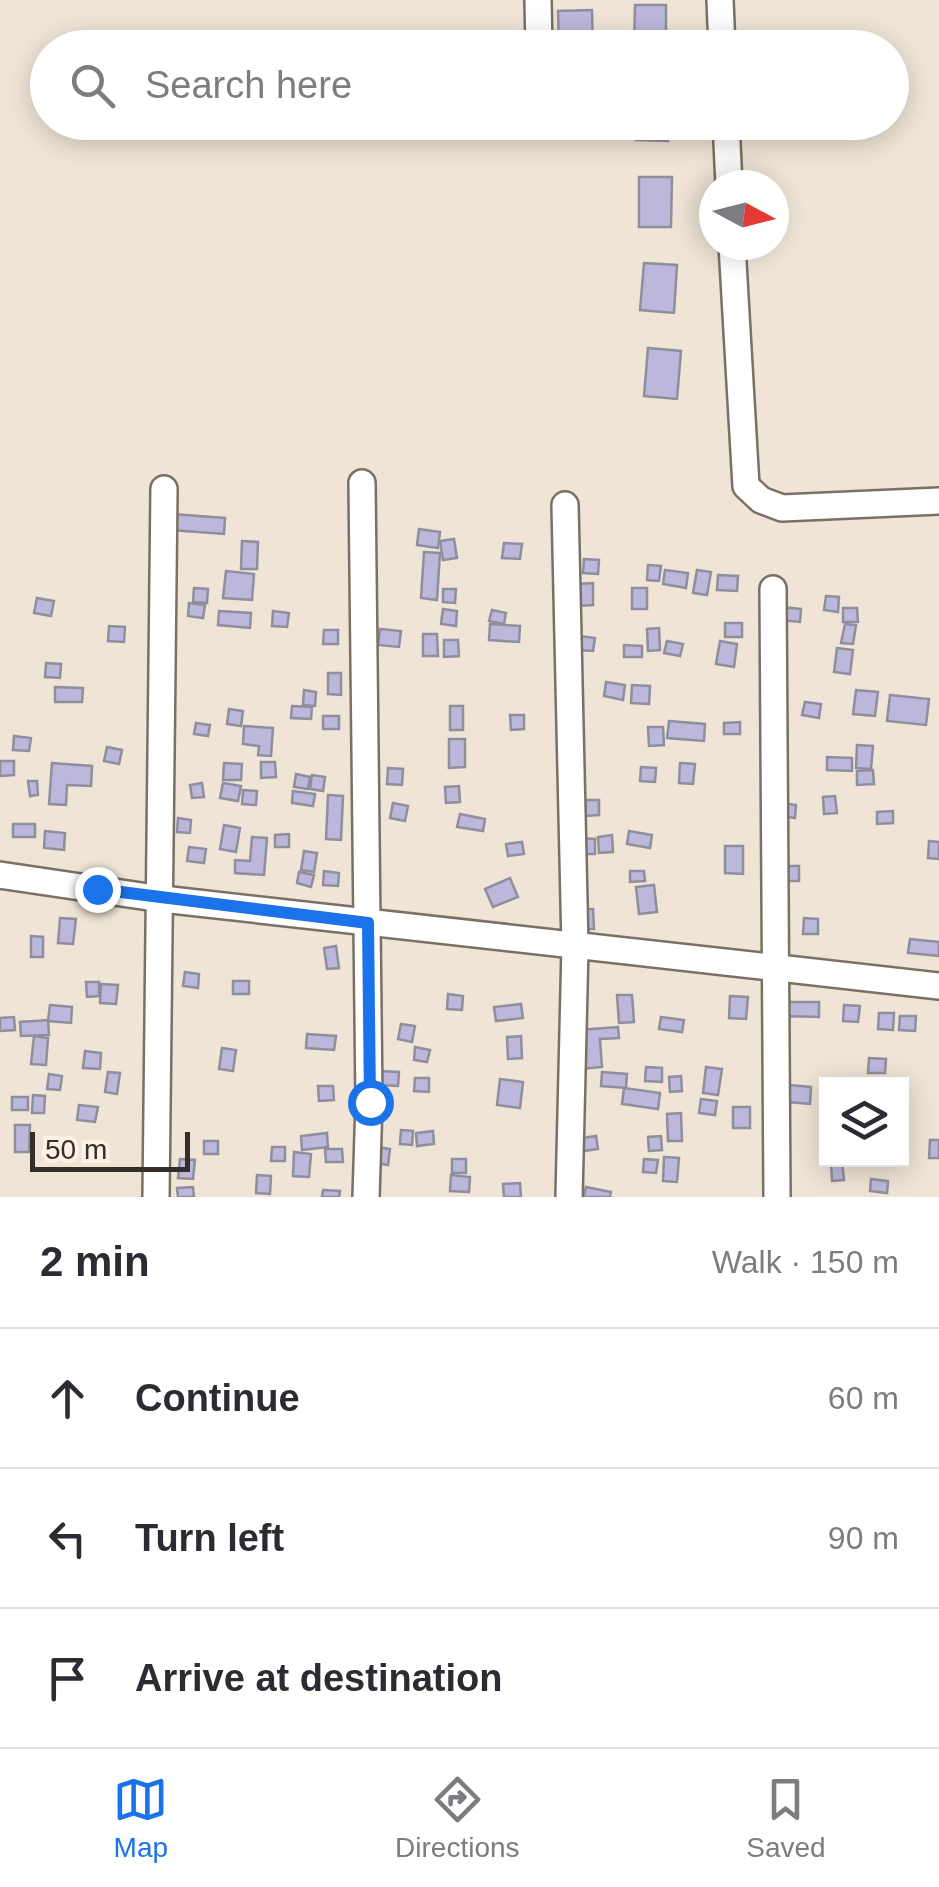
<!DOCTYPE html>
<html lang="en">
<head>
<meta charset="utf-8">
<style>
	:root { --surface:#fff; --page:#f2f2f3; --text:#2b2b33; --muted:#7c7c81; --line:#e1e1e2; --accent:#1a73e8 }
	body { margin:0; font-family:Arial,sans-serif; background:var(--page); color:var(--text) }
	.controls { position:absolute; right:30px; bottom:30px; display:grid; overflow:hidden; border-radius:0px; box-shadow:0 5px 25px #0003 }
	.controls button { width:90px; height:90px; display:grid; place-items:center; padding:0; border:0; border-bottom:2px solid var(--line); background:var(--surface); color:var(--text); font:50px sans-serif }
	.compass { position:absolute; left:699px; top:170px; width:90px; height:90px; border-radius:50%; background:var(--surface); box-shadow:0 5px 25px #0003; rotate:97deg }
	.scale { position:absolute; left:30px; bottom:25px; width:160px; box-sizing:border-box; padding-left:10px; border:5px solid #332e29; border-top:0; font-size:28px; line-height:35px; white-space:nowrap; color:#332e29; -webkit-text-stroke:8px #fcf1e3; paint-order:stroke }
	.stop { position:absolute; width:30px; height:30px; margin:-22px; border:8px solid #1a73e8; border-radius:50%; background:#fff }
	.stop.end { background:#1a73e8; border-color:#fff; box-shadow:0 2px 10px #0008 }
	.list { margin:0; padding:0; list-style:none }
	h2 { display:flex; justify-content:space-between; align-items:center; height:130px; margin:0; padding:0 40px; font-size:42px }
	h2 small { font-size:32px; font-weight:400; color:var(--muted) }
	.list li { display:grid; grid-template-columns:65px 1fr auto; gap:30px; align-items:center; box-sizing:border-box; height:140px; padding:0 40px; border-top:2px solid var(--line) }
	.list b { display:block; font-size:38px; white-space:nowrap }
	.list em { font-size:32px; font-style:normal; color:var(--muted) }
	.icon { flex:none; width:55px; height:55px; fill:none; stroke:currentColor; stroke-width:2; stroke-linecap:round; stroke-linejoin:round }
	.map { position:relative; flex:none; width:939px; height:1197px; overflow:hidden }
	.search { position:absolute; background:var(--surface); box-shadow:0 5px 25px #0003; left:30px; right:30px; top:30px; height:110px; display:flex; align-items:center; gap:25px; box-sizing:border-box; padding:0 35px; border-radius:55px; color:var(--muted); font-size:38px }
	.sheet { height:550px; background:var(--surface) }
	nav { display:flex; justify-content:space-around; align-items:center; box-sizing:border-box; height:140px; border-top:2px solid var(--line); background:var(--surface); font-size:28px; color:var(--muted) }
	nav a { display:grid; justify-items:center; gap:5px }
	nav .on { color:var(--accent) }
	.map>svg:first-child { display:block }
	.building { fill:#bcb8dc; stroke:#8f8e9d; stroke-width:2.5 }
	.lines { fill:none; stroke-linecap:round; stroke-linejoin:round }
	.street-casing { stroke:#7a7064; stroke-width:30 }
	.street { stroke:#fff; stroke-width:25 }
	.route { stroke:#1a73e8; stroke-width:12 }
</style>
</head>
<body>
<div class="map">
<svg width="939" height="1197" viewBox="0 0 939 1197">
	<rect width="100%" height="100%" fill="#efe4d6"/>
	<g class="building">
		<polygon points="635,5 666,5 666,48 634,48"/>
		<polygon points="592,10 593,48 559,48 558,11"/>
		<polygon points="637,122 668,122 668,141 636,140"/>
		<polygon points="639,177 672,177 671,227 639,227"/>
		<polygon points="644,263 677,265 674,313 640,310"/>
		<polygon points="648,348 681,351 677,399 644,396"/>
		<polygon points="172,514 225,518 224,534 171,530"/>
		<polygon points="419,529 440,532 438,548 417,545"/>
		<polygon points="454,539 457,558 443,560 440,541"/>
		<polygon points="242,541 258,542 257,569 241,569"/>
		<polygon points="504,543 522,544 520,559 502,558"/>
		<polygon points="424,552 440,553 437,600 421,598"/>
		<polygon points="584,559 599,560 598,574 583,573"/>
		<polygon points="648,565 661,566 659,581 647,580"/>
		<polygon points="665,570 688,573 686,588 663,584"/>
		<polygon points="697,570 711,572 707,595 693,593"/>
		<polygon points="226,571 254,574 252,600 223,598"/>
		<polygon points="718,575 738,576 737,591 717,590"/>
		<polygon points="593,583 593,605 579,606 578,584"/>
		<polygon points="194,588 208,589 207,603 193,602"/>
		<rect x="632" y="588" width="15" height="21"/>
		<polygon points="443,589 456,589 455,603 443,602"/>
		<polygon points="826,596 839,597 838,612 824,610"/>
		<polygon points="37,598 54,601 51,616 34,613"/>
		<polygon points="189,603 205,605 203,618 188,616"/>
		<polygon points="769,606 801,609 800,622 767,619"/>
		<polygon points="843,608 857,608 858,622 843,622"/>
		<polygon points="443,609 457,611 456,626 441,624"/>
		<polygon points="492,610 506,613 504,624 489,621"/>
		<polygon points="219,611 251,613 250,628 218,625"/>
		<polygon points="273,611 289,613 287,627 272,626"/>
		<rect x="725" y="623" width="17" height="14"/>
		<polygon points="490,624 520,626 519,642 489,640"/>
		<polygon points="845,624 856,625 853,644 841,643"/>
		<polygon points="109,626 125,627 124,642 108,641"/>
		<polygon points="659,628 660,650 648,651 647,629"/>
		<polygon points="380,629 401,631 399,647 378,645"/>
		<polygon points="324,630 338,630 338,644 323,644"/>
		<polygon points="423,634 437,634 438,656 423,656"/>
		<polygon points="579,636 595,638 593,651 578,650"/>
		<polygon points="444,640 458,640 459,656 444,657"/>
		<polygon points="667,641 683,644 680,656 664,653"/>
		<polygon points="720,641 737,644 734,667 716,664"/>
		<polygon points="624,645 642,646 642,657 624,657"/>
		<polygon points="837,648 853,650 850,674 834,672"/>
		<polygon points="46,663 61,664 60,678 45,677"/>
		<polygon points="328,673 341,673 341,695 328,694"/>
		<polygon points="606,682 625,685 623,700 604,696"/>
		<polygon points="632,685 650,686 649,704 631,703"/>
		<polygon points="55,687 83,688 82,702 55,702"/>
		<polygon points="304,690 316,692 315,706 303,705"/>
		<polygon points="856,690 878,692 875,716 853,714"/>
		<polygon points="890,695 929,699 926,725 887,721"/>
		<polygon points="805,702 821,704 819,718 802,715"/>
		<polygon points="292,706 312,707 311,719 291,718"/>
		<rect x="450" y="706" width="13" height="24"/>
		<polygon points="229,709 243,711 241,726 227,724"/>
		<polygon points="510,715 524,715 524,729 511,730"/>
		<rect x="323" y="716" width="16" height="13"/>
		<polygon points="669,721 705,724 704,741 667,738"/>
		<polygon points="740,722 740,734 724,734 724,723"/>
		<polygon points="196,723 210,725 208,736 194,734"/>
		<polygon points="244,726 273,728 271,756 258,755 259,746 243,744"/>
		<polygon points="648,727 663,727 664,745 649,746"/>
		<polygon points="14,736 31,738 29,751 13,750"/>
		<polygon points="449,739 465,739 465,767 449,768"/>
		<polygon points="857,745 873,746 871,769 856,768"/>
		<polygon points="107,747 122,750 119,764 104,761"/>
		<polygon points="827,757 852,758 852,771 827,770"/>
		<polygon points="0,761 14,761 14,775 0,776"/>
		<polygon points="261,762 275,762 276,777 261,778"/>
		<polygon points="52,763 92,766 91,786 67,785 66,805 49,804"/>
		<polygon points="224,763 242,764 241,780 223,780"/>
		<polygon points="680,763 695,764 693,784 679,783"/>
		<polygon points="641,767 656,768 655,782 640,781"/>
		<polygon points="388,768 403,769 402,785 387,784"/>
		<polygon points="873,770 874,784 857,785 857,771"/>
		<polygon points="296,774 310,777 308,789 294,787"/>
		<polygon points="312,775 325,777 323,791 310,789"/>
		<polygon points="28,781 37,781 38,795 30,796"/>
		<polygon points="202,783 204,797 192,798 190,785"/>
		<polygon points="223,783 241,786 238,801 220,798"/>
		<polygon points="459,786 460,802 446,803 445,787"/>
		<polygon points="243,790 257,791 256,805 242,804"/>
		<polygon points="293,791 315,794 313,806 292,803"/>
		<polygon points="328,795 343,796 341,840 326,839"/>
		<polygon points="835,796 837,813 824,814 823,797"/>
		<polygon points="585,800 599,800 599,815 585,816"/>
		<polygon points="770,801 796,805 795,818 768,814"/>
		<polygon points="393,803 408,806 405,821 390,818"/>
		<polygon points="893,811 893,823 877,824 877,812"/>
		<polygon points="460,814 485,819 483,831 457,827"/>
		<polygon points="178,818 191,820 190,833 177,832"/>
		<rect x="13" y="824" width="22" height="13"/>
		<polygon points="224,825 240,828 236,852 220,849"/>
		<polygon points="45,831 65,833 64,850 44,848"/>
		<polygon points="629,831 652,835 650,848 627,844"/>
		<polygon points="289,834 289,847 275,847 275,835"/>
		<polygon points="612,835 613,852 599,853 598,837"/>
		<polygon points="252,837 267,838 264,875 235,873 235,860 250,861"/>
		<polygon points="580,838 595,839 595,854 580,854"/>
		<polygon points="929,841 939,842 939,859 928,858"/>
		<polygon points="522,842 524,854 508,856 506,844"/>
		<polygon points="725,846 743,846 743,874 725,873"/>
		<polygon points="189,847 206,849 204,863 187,861"/>
		<polygon points="304,851 317,853 314,872 301,870"/>
		<polygon points="774,866 799,866 799,881 775,881"/>
		<polygon points="324,871 339,873 338,886 323,885"/>
		<polygon points="630,871 644,871 645,881 630,882"/>
		<polygon points="299,872 314,875 311,887 297,883"/>
		<polygon points="510,878 518,897 493,907 485,889"/>
		<polygon points="654,885 657,912 639,914 636,887"/>
		<polygon points="581,909 593,909 594,929 583,929"/>
		<polygon points="60,918 76,919 73,944 58,943"/>
		<polygon points="804,918 818,919 818,934 803,934"/>
		<polygon points="31,936 43,937 43,957 31,957"/>
		<polygon points="910,939 939,942 939,956 908,953"/>
		<polygon points="336,946 339,968 327,969 324,948"/>
		<polygon points="185,972 199,974 198,988 183,986"/>
		<rect x="233" y="981" width="16" height="13"/>
		<polygon points="86,982 99,982 99,996 87,997"/>
		<polygon points="101,984 118,985 116,1004 100,1003"/>
		<polygon points="448,994 463,996 462,1010 447,1009"/>
		<polygon points="617,995 632,995 634,1022 619,1023"/>
		<polygon points="730,996 748,997 746,1019 729,1018"/>
		<polygon points="781,1002 819,1002 819,1017 780,1016"/>
		<polygon points="521,1004 523,1018 496,1021 494,1007"/>
		<polygon points="50,1005 72,1007 71,1023 48,1021"/>
		<polygon points="844,1005 860,1006 858,1022 843,1021"/>
		<polygon points="879,1013 894,1013 893,1030 878,1029"/>
		<polygon points="900,1016 916,1016 915,1031 899,1030"/>
		<polygon points="14,1017 15,1030 0,1031 0,1018"/>
		<polygon points="661,1017 684,1020 682,1032 659,1029"/>
		<polygon points="48,1020 49,1035 21,1036 20,1022"/>
		<polygon points="401,1024 415,1026 412,1042 398,1039"/>
		<polygon points="618,1027 619,1038 600,1039 602,1067 582,1069 579,1030"/>
		<polygon points="307,1034 336,1036 334,1050 306,1048"/>
		<polygon points="34,1036 48,1038 46,1065 31,1064"/>
		<polygon points="521,1036 522,1058 508,1059 507,1037"/>
		<polygon points="415,1047 430,1050 427,1062 414,1060"/>
		<polygon points="222,1048 236,1050 233,1071 219,1069"/>
		<polygon points="85,1051 101,1053 100,1069 83,1068"/>
		<polygon points="869,1058 886,1059 885,1073 868,1073"/>
		<polygon points="646,1067 662,1068 662,1082 645,1081"/>
		<polygon points="706,1067 722,1069 718,1095 703,1093"/>
		<polygon points="380,1071 399,1072 398,1086 379,1085"/>
		<polygon points="108,1072 120,1073 117,1094 105,1092"/>
		<polygon points="602,1072 627,1074 626,1088 601,1086"/>
		<polygon points="49,1074 62,1076 60,1090 47,1089"/>
		<polygon points="681,1076 682,1091 670,1092 669,1077"/>
		<polygon points="415,1078 429,1078 429,1092 414,1091"/>
		<polygon points="500,1079 523,1082 520,1108 497,1105"/>
		<polygon points="789,1085 811,1087 810,1104 788,1102"/>
		<polygon points="318,1086 333,1086 334,1100 319,1101"/>
		<polygon points="624,1088 660,1093 658,1109 622,1104"/>
		<polygon points="33,1095 45,1096 44,1113 32,1113"/>
		<rect x="12" y="1097" width="16" height="13"/>
		<polygon points="701,1099 717,1101 715,1115 699,1113"/>
		<polygon points="79,1105 98,1107 95,1122 77,1120"/>
		<rect x="733" y="1107" width="17" height="21"/>
		<polygon points="681,1113 682,1141 668,1141 667,1114"/>
		<polygon points="15,1125 30,1125 29,1152 15,1152"/>
		<polygon points="401,1130 413,1131 412,1145 400,1144"/>
		<polygon points="433,1131 434,1144 417,1146 416,1133"/>
		<polygon points="327,1133 328,1147 302,1150 301,1136"/>
		<polygon points="596,1136 598,1149 584,1151 582,1138"/>
		<polygon points="661,1136 662,1150 649,1151 648,1137"/>
		<polygon points="930,1140 939,1140 939,1158 929,1158"/>
		<rect x="204" y="1141" width="14" height="13"/>
		<polygon points="372,1146 390,1149 388,1165 370,1162"/>
		<polygon points="272,1147 285,1147 285,1161 271,1161"/>
		<polygon points="325,1149 342,1149 343,1162 326,1162"/>
		<polygon points="294,1152 311,1154 309,1177 293,1176"/>
		<polygon points="664,1157 679,1158 677,1182 663,1181"/>
		<polygon points="180,1159 195,1160 193,1179 178,1178"/>
		<rect x="452" y="1159" width="14" height="14"/>
		<polygon points="644,1159 658,1160 656,1173 643,1172"/>
		<polygon points="842,1161 844,1180 832,1181 831,1162"/>
		<polygon points="257,1175 271,1176 270,1194 256,1193"/>
		<polygon points="451,1175 470,1177 469,1192 450,1191"/>
		<polygon points="871,1179 888,1181 887,1193 870,1191"/>
		<polygon points="520,1183 521,1197 504,1197 503,1184"/>
		<polygon points="193,1187 194,1197 178,1197 177,1188"/>
		<polygon points="586,1187 611,1192 610,1197 584,1197"/>
		<polygon points="323,1190 340,1191 339,1197 322,1197"/>
	</g>
	<g class="lines">
		<g class="street-casing">
			<g id="street">
				<polyline points="538,0 539,48"/>
				<polyline points="720,0 722,48"/>
				<polyline points="726,122 729,185"/>
				<polyline points="732,245 746,486 761,500 782,508 939,501"/>
				<polyline points="362,483 369,1102 366,1197"/>
				<polyline points="565,505 575,947 569,1197"/>
				<polyline points="773,589 777,1197"/>
				<polyline points="0,875 162,899 939,986"/>
				<polyline points="156,1197 164,489"/>
			</g>
		</g>
		<use href="#street" class="street"/>
	</g>
	<g class="lines">
		<polyline class="route" points="97,889 368,923 370,1102"/>
	</g>
</svg>
<div class="controls">
<button><svg class="icon" aria-label="layers" viewBox="0 0 24 24"><path d="M12 4l9 5-9 5-9-5zM3 14l9 5 9-5"/></svg></button>
</div>
<svg class="compass" viewBox="-18 -18 36 36"><path d="M0-13l5 13h-10z" fill="#e53935"/><path d="M0 13l5-13h-10z" fill="#7c7c81"/></svg>
<div class="scale">50 m</div>
<div class="stop" style="left:370px;top:1102px"></div>
<div class="stop end" style="left:97px;top:889px"></div>
<div class="search"><svg class="icon" aria-label="search" viewBox="0 0 24 24"><circle cx="10" cy="10" r="6"/><path d="M15 15l6 6"/></svg>Search here</div>
</div>
<section class="sheet">
<h2>2 min<small>Walk · 150 m</small></h2>
<ul class="list">
<li><svg class="icon" aria-label="ahead" viewBox="0 0 24 24"><path d="M12 20V5M6 11l6-6 6 6"/></svg><div><b>Continue</b></div><em>60 m</em></li>
<li><svg class="icon" aria-label="left" viewBox="0 0 24 24"><path d="M17 20v-9H6M10 6l-5 5 5 5"/></svg><div><b>Turn left</b></div><em>90 m</em></li>
<li><svg class="icon" aria-label="arrive" viewBox="0 0 24 24"><path d="M6 21V4h12l-3 4 3 4H6"/></svg><div><b>Arrive at destination</b></div></li>
</ul>
</section>
<nav>
<a class="on"><svg class="icon" aria-label="map" viewBox="0 0 24 24"><path d="M3 6l6-2 6 2 6-2v14l-6 2-6-2-6 2zM9 4v14M15 6v14"/></svg>Map</a>
<a><svg class="icon" aria-label="directions" viewBox="0 0 24 24"><path d="M12 3l9 9-9 9-9-9zM9 14v-3h6M13 9l2 2-2 2"/></svg>Directions</a>
<a><svg class="icon" aria-label="saved" viewBox="0 0 24 24"><path d="M7 4h10v16l-5-4-5 4z"/></svg>Saved</a>
</nav>
</body>
</html>
